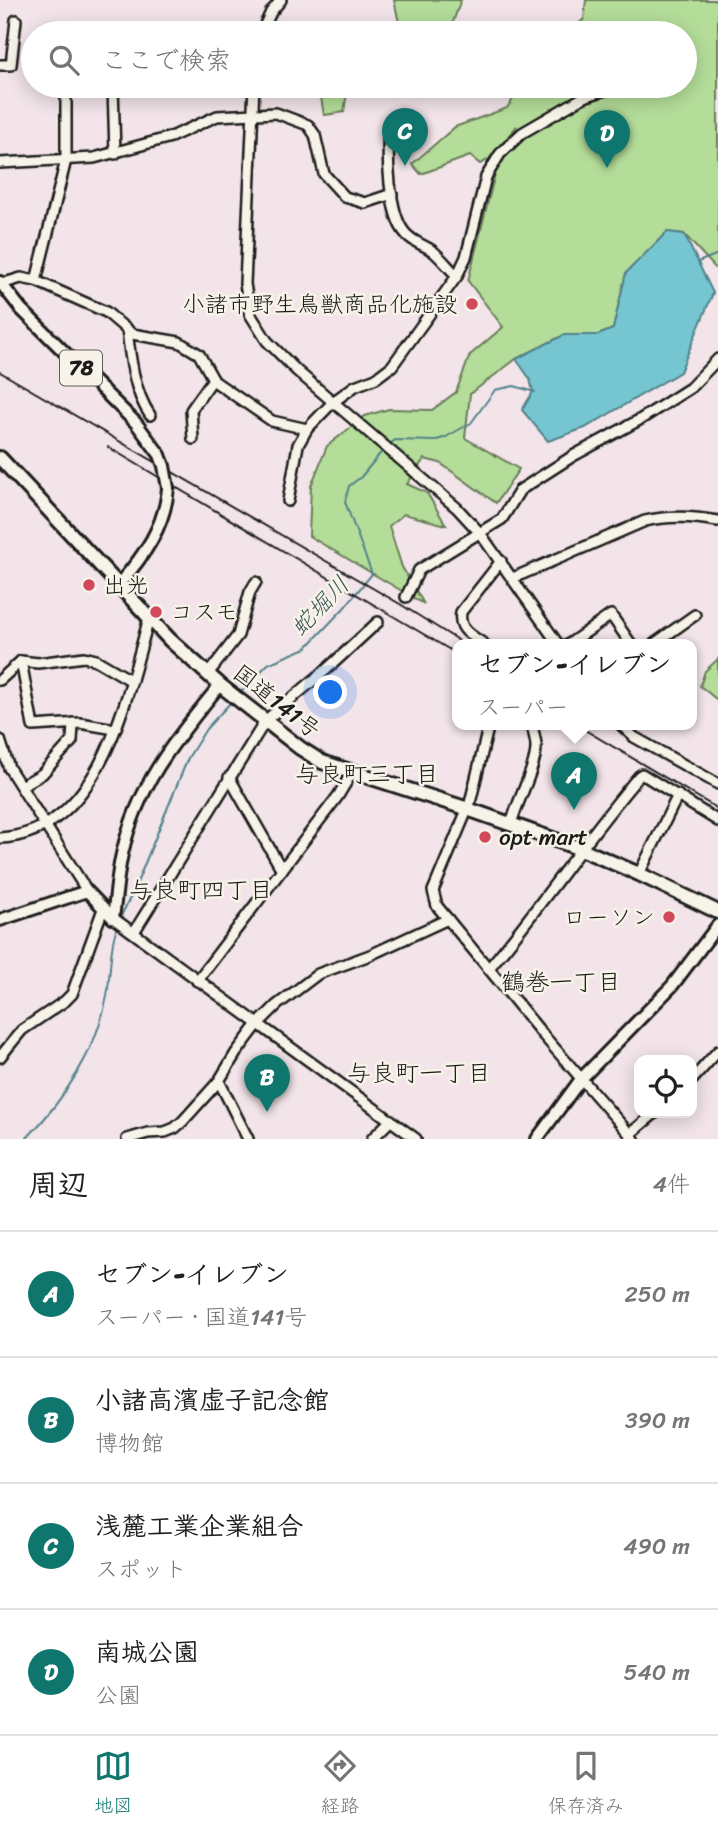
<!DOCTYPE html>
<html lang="ja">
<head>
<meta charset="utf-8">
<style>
	:root { --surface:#fff; --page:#f6f6f6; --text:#202124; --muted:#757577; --line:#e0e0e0; --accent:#0f766e }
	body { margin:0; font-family:Sriracha,"Klee One",sans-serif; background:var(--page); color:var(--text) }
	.controls { position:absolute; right:21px; bottom:21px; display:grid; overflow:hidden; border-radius:14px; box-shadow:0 4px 18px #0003 }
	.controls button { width:63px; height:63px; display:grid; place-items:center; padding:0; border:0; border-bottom:2px solid var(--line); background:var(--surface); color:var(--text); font:35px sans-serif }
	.you { position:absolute; left:331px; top:693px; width:24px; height:24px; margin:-18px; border:5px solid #fff; border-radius:50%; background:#1a73e8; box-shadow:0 0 0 10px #1a73e833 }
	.badge { display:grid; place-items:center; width:46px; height:46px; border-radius:50%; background:var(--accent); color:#fff; font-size:23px; font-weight:700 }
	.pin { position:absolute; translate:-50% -58px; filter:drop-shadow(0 2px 4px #0008) }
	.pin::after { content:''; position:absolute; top:37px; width:24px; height:21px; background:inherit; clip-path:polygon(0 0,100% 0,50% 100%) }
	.popup { position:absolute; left:452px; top:639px; width:245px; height:91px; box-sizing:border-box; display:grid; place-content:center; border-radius:14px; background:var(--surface); filter:drop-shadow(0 2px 5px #0005); font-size:23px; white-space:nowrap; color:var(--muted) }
	.popup b { font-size:26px; color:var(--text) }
	.popup::after { content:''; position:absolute; left:50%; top:100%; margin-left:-14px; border:14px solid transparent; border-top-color:var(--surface) }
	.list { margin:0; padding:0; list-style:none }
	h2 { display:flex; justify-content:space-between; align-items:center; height:91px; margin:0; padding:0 28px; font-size:30px }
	h2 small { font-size:23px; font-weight:400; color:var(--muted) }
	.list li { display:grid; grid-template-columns:46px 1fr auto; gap:21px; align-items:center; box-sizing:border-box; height:126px; padding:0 28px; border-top:2px solid var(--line) }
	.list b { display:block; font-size:26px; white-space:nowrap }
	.list p { margin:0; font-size:23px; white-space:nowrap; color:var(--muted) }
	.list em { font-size:23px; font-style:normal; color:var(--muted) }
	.icon { flex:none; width:38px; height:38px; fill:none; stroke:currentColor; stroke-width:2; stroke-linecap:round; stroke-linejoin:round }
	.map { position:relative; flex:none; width:718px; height:1139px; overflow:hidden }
	.search { position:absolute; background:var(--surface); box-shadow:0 4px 18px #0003; left:21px; right:21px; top:21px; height:77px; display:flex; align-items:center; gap:18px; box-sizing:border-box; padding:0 24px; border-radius:38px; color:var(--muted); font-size:26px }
	.sheet { height:595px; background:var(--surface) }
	nav { display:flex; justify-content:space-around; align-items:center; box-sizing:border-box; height:98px; border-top:2px solid var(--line); background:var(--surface); font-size:19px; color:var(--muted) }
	nav a { display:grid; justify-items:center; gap:4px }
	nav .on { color:var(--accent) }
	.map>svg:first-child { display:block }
	.green { fill:#b4dd99; stroke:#687c5a; stroke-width:2 }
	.water { fill:#76c6d2; stroke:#528289; stroke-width:2 }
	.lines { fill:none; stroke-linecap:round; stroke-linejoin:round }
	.stream { stroke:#528289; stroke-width:2 }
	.minor-casing { stroke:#1c1c1c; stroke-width:14 }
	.major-casing { stroke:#1c1c1c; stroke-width:16 }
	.highway-casing { stroke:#1c1c1c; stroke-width:18 }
	.minor { stroke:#f7f3e8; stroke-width:9 }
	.major { stroke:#f7f3e8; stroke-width:10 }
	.highway { stroke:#f7f3e8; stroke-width:12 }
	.rail { stroke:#1c1c1c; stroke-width:2 }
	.major-bridge-casing { stroke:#1c1c1c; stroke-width:16; stroke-linecap:butt }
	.major-bridge { stroke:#f7f3e8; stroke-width:10 }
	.poi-dot { fill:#d1495b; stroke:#f7f3e8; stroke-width:2.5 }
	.labels { text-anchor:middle; stroke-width:5; stroke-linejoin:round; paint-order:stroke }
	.shield { fill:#f7f3e8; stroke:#5e5c59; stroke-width:2 }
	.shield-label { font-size:21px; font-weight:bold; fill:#1c1c1c }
	.poi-label { font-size:23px; fill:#1c1c1c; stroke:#f7f3e8; text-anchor:start }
	.street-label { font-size:23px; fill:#1c1c1c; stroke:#f7f3e8 }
	.water-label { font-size:24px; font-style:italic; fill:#3c585c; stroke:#f7f3e8 }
	.neighbourhood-label { font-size:24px; fill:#1c1c1c; stroke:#f7f3e8 }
</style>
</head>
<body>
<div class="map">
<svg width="718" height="1139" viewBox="0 0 718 1139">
	<rect width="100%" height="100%" fill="#f2e4e9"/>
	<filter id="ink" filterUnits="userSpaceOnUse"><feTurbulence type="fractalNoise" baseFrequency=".0143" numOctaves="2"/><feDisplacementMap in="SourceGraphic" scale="14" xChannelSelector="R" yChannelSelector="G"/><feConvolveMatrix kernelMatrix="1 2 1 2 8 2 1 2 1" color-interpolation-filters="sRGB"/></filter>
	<g filter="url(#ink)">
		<g class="green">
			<polygon points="394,0 461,0 449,33 399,33 401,32"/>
			<polygon points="586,0 718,0 718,271 684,234 667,232 626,273 613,329 598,335 564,335 516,359 470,394 465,438 519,469 496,503 440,463 424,459 407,484 427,493 446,525 404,514 389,526 402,567 424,604 309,536 311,486 327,446 365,416 389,409 432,410 456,392 470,355 503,327 468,281 500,154 517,126 489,159 480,164 470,156 421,174 412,164 455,127 507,108 522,86 685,86 685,33 568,33 584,19"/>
			<polygon points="335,23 364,33 318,33 318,26"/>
			<polygon points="319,86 348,86 344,112 324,115"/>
			<polygon points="718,659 718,698 716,699 700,686 705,671"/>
		</g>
		<polygon class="water" points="667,232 684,234 713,293 680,372 585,428 548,441 522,410 533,392 530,379 516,359 564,335 598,335 613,329 626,273"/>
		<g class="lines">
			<g class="stream">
				<polyline points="698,262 718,254"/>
				<polyline points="390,444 395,440 434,441 446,437 471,423 495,390 514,386 535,392"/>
				<polyline points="238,695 268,664 306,648 344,608 372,574 345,502 349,486 361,477 383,450"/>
				<polyline points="120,918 134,890 188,758 206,729 232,701"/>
				<path d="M26 1139C64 1100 97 1050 107 996 111 972 109 949 117 927"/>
			</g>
			<g class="minor-casing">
				<g id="minor">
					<polyline points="261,33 271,12 281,0"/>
					<polyline points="0,65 11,65 16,20"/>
					<polyline points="113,86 115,154"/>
					<polyline points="254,86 245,284 250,314 267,341 297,371 457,508 480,533 558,644"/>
					<path d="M389 128C387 154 388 215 406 234 414 243 425 245 434 252 442 259 449 268 457 276"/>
					<polyline points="0,163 94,158 171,137 217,116 276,113 308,125 315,135 324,174 345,197 365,203 392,194"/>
					<polyline points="36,281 66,160 66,86"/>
					<polyline points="1,284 21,278 36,281 106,312 132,334 179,342 199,354 214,381 272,421 307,429"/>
					<path d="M127 329C130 357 134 392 150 415"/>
					<polyline points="193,439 191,410 213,379"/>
					<polyline points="288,501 298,445 307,429 333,402 355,386 376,378 392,366 457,276 466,257 486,177 500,154 522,133 584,97 614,87"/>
					<path d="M513 578 645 521C670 515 693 517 718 521"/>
					<polyline points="406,597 419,570 502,519 520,490 573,456 641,419 690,388 718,359"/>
					<path d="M484 644C471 635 458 630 461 612L501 561"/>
					<polyline points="569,644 611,615 631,644"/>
					<polyline points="654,644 695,615"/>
					<polyline points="208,674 238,635 250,592 256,582"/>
					<polyline points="0,680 21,661"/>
					<polyline points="489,724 470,803 433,891 437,906 544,1036 634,1139"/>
					<polyline points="620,724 634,737 718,784"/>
					<polyline points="115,729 80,723 33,726 21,661 38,663 84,657 96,660 132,681"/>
					<polyline points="0,740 9,768 87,891"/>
					<polyline points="229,777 282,870"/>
					<polyline points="21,786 42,774 72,741 73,723"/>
					<path d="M511 825C516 803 537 765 536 746 536 738 532 732 533 724"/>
					<path d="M0 838C101 833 127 696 149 618"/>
					<polyline points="639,874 678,795"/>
					<polyline points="113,918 416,1139"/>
					<polyline points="134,932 266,720 327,669 378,622"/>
					<path d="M490 967C542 905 587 837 639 776L642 774 718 821"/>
					<polyline points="197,981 338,796 353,771"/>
					<polyline points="0,1057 22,1030 65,1001 72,994 103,909"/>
					<polyline points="692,1080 718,1051"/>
					<polyline points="219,1081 248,1139"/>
					<polyline points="631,1133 655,1113"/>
					<polyline points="127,1139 148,1133 165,1132 175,1128 183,1121 219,1081 236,1053 258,1024 277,1005 318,974 370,955 448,919"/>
					<polyline points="372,1139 391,1120"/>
				</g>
			</g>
			<g class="major-casing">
				<g id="major">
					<polyline points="0,282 21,309 136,423 160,455"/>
					<path d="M119 584C144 556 165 526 168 488"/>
					<path d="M113 918C116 897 117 875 122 854 138 783 176 739 220 685"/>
					<polyline points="0,920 87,891 113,918"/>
					<polyline points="537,1139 581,1079 672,986 718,925"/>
				</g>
			</g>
			<g class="highway-casing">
				<polyline id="highway" points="0,458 170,640 220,685 300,748 322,762 462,807 581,849 639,874 718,912"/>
			</g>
			<use href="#minor" class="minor"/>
			<use href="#major" class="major"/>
			<use href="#highway" class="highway"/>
			<g class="rail">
				<polyline points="0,372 400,604 464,644"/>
				<polyline points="108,447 457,654"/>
				<polyline points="575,724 718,809"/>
			</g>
			<g class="major-bridge-casing">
				<polyline id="major-bridge" points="160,455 164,466 168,488"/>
			</g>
			<use href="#major-bridge" class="major-bridge"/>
		</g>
	</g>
	<g class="poi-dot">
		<circle cx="472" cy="304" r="7"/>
		<circle cx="89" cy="585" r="7"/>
		<circle cx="156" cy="612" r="7"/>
		<circle cx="485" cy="837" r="7"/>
		<circle cx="669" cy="917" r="7"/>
	</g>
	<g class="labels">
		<rect class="shield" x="60" y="350.5" width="42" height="35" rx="5"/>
		<g class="shield-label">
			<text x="81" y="375">78</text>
		</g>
		<g class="poi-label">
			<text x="458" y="312" text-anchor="end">小諸市野生鳥獣商品化施設</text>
			<text x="103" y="593">出光</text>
			<text x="170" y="620">コスモ</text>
			<text x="499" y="845">opt mart</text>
			<text x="655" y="925" text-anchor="end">ローソン</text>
		</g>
		<g class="street-label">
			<text transform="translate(277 701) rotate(38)" y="8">国道141号</text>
		</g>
		<g class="water-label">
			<text transform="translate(320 606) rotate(-46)" y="8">蛇堀川</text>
		</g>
		<g class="neighbourhood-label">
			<text x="367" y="782">与良町三丁目</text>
			<text x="201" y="898">与良町四丁目</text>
			<text x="561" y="990">鶴巻一丁目</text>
			<text x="419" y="1081">与良町一丁目</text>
		</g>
	</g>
</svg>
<div class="controls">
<button><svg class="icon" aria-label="locate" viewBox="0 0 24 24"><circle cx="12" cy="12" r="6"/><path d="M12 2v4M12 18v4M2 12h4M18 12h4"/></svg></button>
</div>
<div class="you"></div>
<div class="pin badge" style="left:574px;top:810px">A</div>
<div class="popup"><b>セブン-イレブン</b>スーパー</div>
<div class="pin badge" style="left:267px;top:1112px">B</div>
<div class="pin badge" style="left:405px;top:166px">C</div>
<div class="pin badge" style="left:607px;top:168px">D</div>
<div class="search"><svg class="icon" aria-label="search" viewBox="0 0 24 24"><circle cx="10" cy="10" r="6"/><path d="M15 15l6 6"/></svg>ここで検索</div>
</div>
<section class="sheet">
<h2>周辺<small>4件</small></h2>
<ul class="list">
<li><span class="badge">A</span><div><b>セブン-イレブン</b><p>スーパー · 国道141号</p></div><em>250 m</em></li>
<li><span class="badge">B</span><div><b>小諸高濱虚子記念館</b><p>博物館</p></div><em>390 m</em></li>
<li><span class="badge">C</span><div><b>浅麓工業企業組合</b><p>スポット</p></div><em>490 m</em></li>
<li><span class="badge">D</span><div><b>南城公園</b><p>公園</p></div><em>540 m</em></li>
</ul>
</section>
<nav>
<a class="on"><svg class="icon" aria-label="map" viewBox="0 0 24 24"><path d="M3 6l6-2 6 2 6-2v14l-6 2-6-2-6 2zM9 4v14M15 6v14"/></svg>地図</a>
<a><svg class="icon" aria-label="directions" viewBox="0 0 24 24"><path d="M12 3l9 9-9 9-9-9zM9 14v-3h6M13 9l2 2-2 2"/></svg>経路</a>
<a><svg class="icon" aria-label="saved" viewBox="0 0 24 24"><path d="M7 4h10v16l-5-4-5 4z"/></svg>保存済み</a>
</nav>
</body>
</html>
